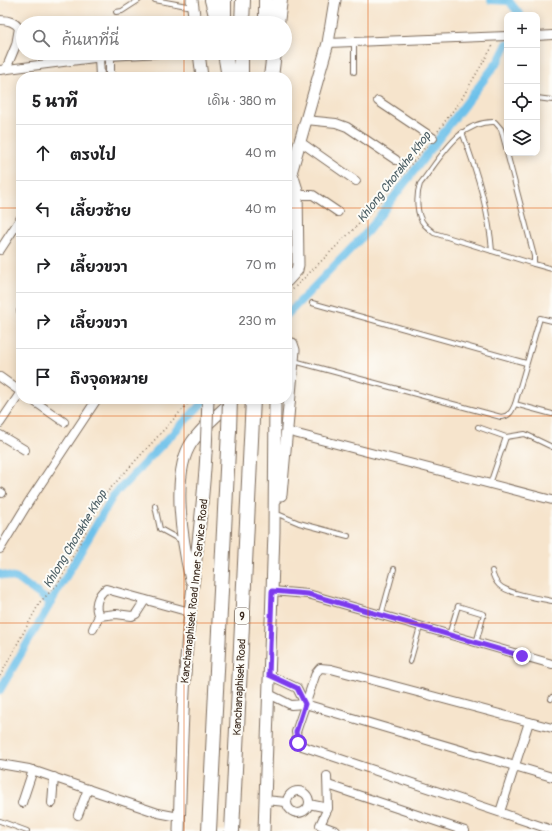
<!DOCTYPE html>
<html lang="th">
<head>
<meta charset="utf-8">
<style>
	:root { --surface:#fff; --page:#f6f6f6; --text:#202124; --muted:#757577; --line:#e0e0e0 }
	body { margin:0; font-family:Pangolin,"Playpen Sans Thai",sans-serif; background:var(--page); color:var(--text) }
	.controls { position:absolute; right:12px; top:12px; display:grid; overflow:hidden; border-radius:8px; box-shadow:0 2px 10px #0003 }
	.controls button { width:36px; height:36px; display:grid; place-items:center; padding:0; border:0; border-bottom:1px solid var(--line); background:var(--surface); color:var(--text); font:20px sans-serif }
	.stop { position:absolute; width:12px; height:12px; margin:-9px; border:3px solid #7c3aed; border-radius:50%; background:#fff }
	.stop.end { background:#7c3aed; border-color:#fff; box-shadow:0 1px 4px #0008 }
	.list { margin:0; padding:0; list-style:none }
	h2 { display:flex; justify-content:space-between; align-items:center; height:52px; margin:0; padding:0 16px; font-size:17px }
	h2 small { font-size:13px; font-weight:400; color:var(--muted) }
	.list li { display:grid; grid-template-columns:26px 1fr auto; gap:12px; align-items:center; box-sizing:border-box; height:56px; padding:0 16px; border-top:1px solid var(--line) }
	.list b { display:block; font-size:15px; white-space:nowrap }
	.list em { font-size:13px; font-style:normal; color:var(--muted) }
	.icon { flex:none; width:22px; height:22px; fill:none; stroke:currentColor; stroke-width:2; stroke-linecap:round; stroke-linejoin:round }
	.map { position:relative; flex:none; width:552px; height:831px; overflow:hidden }
	.search { position:absolute; background:var(--surface); box-shadow:0 2px 10px #0003; left:16px; top:16px; width:276px; height:44px; display:flex; align-items:center; gap:10px; box-sizing:border-box; padding:0 14px; border-radius:22px; color:var(--muted); font-size:15px }
	.panel { position:absolute; background:var(--surface); box-shadow:0 2px 10px #0003; left:16px; top:72px; width:276px; height:332px; border-radius:16px }
	.map>svg:first-child { display:block }
	.lines { fill:none; stroke-linecap:round; stroke-linejoin:round }
	.canal { stroke:#6dc1ea; stroke-width:8 }
	.lane-casing { stroke:#7c6b5b; stroke-width:6 }
	.street-casing { stroke:#7c6b5b; stroke-width:10 }
	.secondary-casing { stroke:#7c6b5b; stroke-width:13 }
	.highway-casing { stroke:#7c6b5b; stroke-width:16 }
	.path { stroke:#7c6b5b; stroke-width:1.5; stroke-dasharray:1 3; stroke-linecap:butt }
	.lane { stroke:#fff; stroke-width:4 }
	.street { stroke:#fff; stroke-width:8 }
	.secondary { stroke:#fff; stroke-width:11 }
	.highway { stroke:#fff; stroke-width:14 }
	.secondary-bridge-casing { stroke:#7c6b5b; stroke-width:13; stroke-linecap:butt }
	.highway-bridge-casing { stroke:#7c6b5b; stroke-width:16; stroke-linecap:butt }
	.secondary-bridge { stroke:#fff; stroke-width:11 }
	.highway-bridge { stroke:#fff; stroke-width:14 }
	.route { stroke:#7c3aed; stroke-width:5 }
	.grid { fill:none; stroke:#df570d; stroke-width:1; stroke-opacity:0.55 }
	.labels { text-anchor:middle; stroke-width:4; stroke-linejoin:round; paint-order:stroke }
	.shield { fill:#fdfcf7; stroke:#75695f; stroke-width:1 }
	.shield-label { font-size:10px; font-weight:bold; fill:#3b2a1e }
	.street-label { font-size:11px; fill:#3b2a1e; stroke:#fdfcf7 }
	.water-label { font-size:12px; font-style:italic; fill:#4c5f65; stroke:#fdfcf7 }
</style>
</head>
<body>
<div class="map">
<svg width="552" height="831" viewBox="0 0 552 831">
	<rect width="100%" height="100%" fill="#fdfcf7"/>
	<filter id="ink" filterUnits="userSpaceOnUse"><feTurbulence type="fractalNoise" baseFrequency=".025" numOctaves="2"/><feDisplacementMap in="SourceGraphic" scale="8" xChannelSelector="R" yChannelSelector="G"/><feConvolveMatrix kernelMatrix="1 2 1 2 8 2 1 2 1" color-interpolation-filters="sRGB"/></filter>
	<filter id="wash" filterUnits="userSpaceOnUse"><feTurbulence type="fractalNoise" baseFrequency=".012" numOctaves="4" result="noise"/><feDisplacementMap in="SourceGraphic" scale="16" xChannelSelector="R" yChannelSelector="G"/><feGaussianBlur stdDeviation="0.9" result="paint"/><feColorMatrix in="noise" values="0 0 0 0 0 0 0 0 0 0 0 0 0 0 0 0 0 1.4 0 .05"/><feComposite in="paint" operator="in"/></filter>
	<g filter="url(#wash)">
		<rect width="100%" height="100%" fill="#f6e4cc"/>
		<g class="lines">
			<g class="canal">
				<polyline points="491,0 509,1 520,15"/>
				<polyline points="287,315 368,231 499,60 507,44"/>
				<polyline points="0,574 18,579 51,603"/>
				<polyline points="0,690 113,496 206,399"/>
			</g>
		</g>
	</g>
	<g filter="url(#ink)">
		<g class="lines">
			<g class="lane-casing">
				<g id="lane">
					<polyline points="155,0 192,7"/>
					<polyline points="116,12 122,11 139,0"/>
					<polyline points="354,72 354,42"/>
					<polyline points="537,98 552,100"/>
					<path d="M462 132C477 171 489 210 492 251"/>
					<path d="M507 151 501 129 495 122C459 120 440 159 420 184 416 195 416 215 424 224 426 227 431 230 434 233L534 264V256L507 153"/>
					<polyline points="534,264 552,269"/>
					<polyline points="312,303 526,363"/>
					<polyline points="19,311 21,311"/>
					<path d="M294 361 501 417C510 416 512 411 515 404L540 318 552 321"/>
					<polyline points="515,404 552,414"/>
					<polyline points="478,427 506,437 525,434 552,447"/>
					<polyline points="490,484 506,437"/>
					<polyline points="155,506 160,529 182,541"/>
					<polyline points="280,515 299,523 348,536"/>
					<path d="M492 571C493 576 495 581 499 585 508 594 538 598 552 601"/>
					<polyline points="381,616 394,569"/>
					<polyline points="449,635 458,606 484,614 476,643"/>
					<polyline points="410,662 420,627"/>
					<polyline points="551,699 552,697"/>
					<polyline points="0,821 27,831"/>
				</g>
			</g>
			<g class="street-casing">
				<g id="street">
					<path d="M0 20C8 20 15 22 19 28L16 45 6 69"/>
					<polyline points="537,36 552,35"/>
					<polyline points="328,43 507,36"/>
					<polyline points="110,56 110,77"/>
					<polyline points="99,57 100,77"/>
					<polyline points="0,70 110,56 160,53"/>
					<polyline points="378,101 433,138"/>
					<polyline points="306,120 336,123 347,127 396,160"/>
					<polyline points="299,141 356,181"/>
					<polyline points="297,195 313,195 338,212"/>
					<polyline points="0,250 21,218"/>
					<polyline points="0,377 21,392"/>
					<polyline points="31,399 64,422"/>
					<polyline points="0,423 21,392"/>
					<polyline points="286,431 552,500"/>
					<polyline points="0,435 25,450"/>
					<polyline points="0,492 2,493"/>
					<polyline points="0,549 28,503 97,399"/>
					<polyline points="272,591 308,594 552,664"/>
					<polyline points="99,616 116,614 132,616 136,614 145,600"/>
					<path d="M93 629 99 616C94 607 97 595 106 589L190 612"/>
					<polyline points="269,694 291,705 305,704 297,688 269,675"/>
					<polyline points="305,704 552,777"/>
					<polyline points="552,728 331,669 320,668 316,673 296,732 298,743 302,746 552,830"/>
					<polyline points="0,764 29,769 158,813 179,817"/>
					<polyline points="327,776 328,808 320,825 336,831"/>
					<polyline points="328,785 465,831"/>
					<circle cx="298" cy="802" r="11"/>
					<polyline points="265,800 286,802"/>
					<polyline points="22,803 33,770"/>
					<polyline points="52,803 54,777"/>
					<polyline points="309,804 328,808"/>
					<polyline points="500,812 529,722"/>
					<polyline points="78,815 88,789"/>
				</g>
			</g>
			<g class="secondary-casing">
				<g id="secondary">
					<polyline points="192,0 195,23"/>
					<polyline points="199,53 202,77"/>
					<polyline points="287,187 328,43 335,0"/>
					<polyline points="287,281 297,270 298,265 297,190 291,171"/>
					<polyline points="281,495 294,350 292,344 287,344"/>
					<path d="M191 580C183 545 170 473 192 442 203 426 220 413 233 400"/>
					<path d="M179 831C181 769 182 707 187 646 192 581 203 517 206 452"/>
					<polyline points="264,831 274,532 275,399"/>
				</g>
			</g>
			<g class="highway-casing">
				<g id="highway">
					<polyline points="212,0 218,23"/>
					<polyline points="224,0 224,23"/>
					<polyline points="242,23 243,0"/>
					<polyline points="266,23 266,0"/>
					<polyline points="277,23 280,0"/>
					<polyline points="225,53 229,77"/>
					<polyline points="241,77 241,53"/>
					<polyline points="271,77 274,53"/>
					<polyline points="209,831 229,430"/>
					<polyline points="232,831 253,399"/>
				</g>
			</g>
			<g class="path">
				<polyline points="438,131 462,98 494,44"/>
				<polyline points="287,295 370,213 428,144"/>
				<polyline points="0,676 40,602 58,584 107,492 192,399"/>
			</g>
			<use href="#lane" class="lane"/>
			<use href="#street" class="street"/>
			<use href="#secondary" class="secondary"/>
			<use href="#highway" class="highway"/>
			<g class="secondary-bridge-casing">
				<polyline id="secondary-bridge" points="206,452 208,399"/>
			</g>
			<g class="highway-bridge-casing">
				<polyline id="highway-bridge" points="229,430 230,399"/>
			</g>
			<use href="#secondary-bridge" class="secondary-bridge"/>
			<use href="#highway-bridge" class="highway-bridge"/>
		</g>
	</g>
	<g class="lines" filter="url(#ink)">
		<polyline class="route" points="298,743 296,732 305,704 297,688 269,675 272,591 308,594 522,656"/>
	</g>
	<path class="grid" d="M184 0V23M368 0V831M184 53V77M0 208H21M287 208H552M184 399V831M0 416H552M0 623H552"/>
	<g class="labels">
		<rect class="shield" x="235" y="608" width="14" height="16" rx="3"/>
		<g class="shield-label">
			<text x="242" y="620">9</text>
		</g>
		<g class="street-label">
			<text transform="translate(194 591) rotate(-84)" y="4">Kanchanaphisek Road Inner Service Road</text>
			<text transform="translate(239 687) rotate(-87)" y="4">Kanchanaphisek Road</text>
		</g>
		<g class="water-label">
			<text transform="translate(394 177) rotate(-52)" y="4">Khlong Chorakhe Khop</text>
			<text transform="translate(75 539) rotate(-59)" y="4">Khlong Chorakhe Khop</text>
		</g>
	</g>
</svg>
<div class="controls">
<button>+</button>
<button>−</button>
<button><svg class="icon" aria-label="locate" viewBox="0 0 24 24"><circle cx="12" cy="12" r="6"/><path d="M12 2v4M12 18v4M2 12h4M18 12h4"/></svg></button>
<button><svg class="icon" aria-label="layers" viewBox="0 0 24 24"><path d="M12 4l9 5-9 5-9-5zM3 14l9 5 9-5"/></svg></button>
</div>
<div class="stop" style="left:298px;top:743px"></div>
<div class="stop end" style="left:522px;top:656px"></div>
<div class="search"><svg class="icon" aria-label="search" viewBox="0 0 24 24"><circle cx="10" cy="10" r="6"/><path d="M15 15l6 6"/></svg>ค้นหาที่นี่</div>
<section class="panel">
<h2>5 นาที<small>เดิน · 380 m</small></h2>
<ul class="list">
<li><svg class="icon" aria-label="ahead" viewBox="0 0 24 24"><path d="M12 20V5M6 11l6-6 6 6"/></svg><div><b>ตรงไป</b></div><em>40 m</em></li>
<li><svg class="icon" aria-label="left" viewBox="0 0 24 24"><path d="M17 20v-9H6M10 6l-5 5 5 5"/></svg><div><b>เลี้ยวซ้าย</b></div><em>40 m</em></li>
<li><svg class="icon" aria-label="right" viewBox="0 0 24 24"><path d="M7 20v-9h11M14 6l5 5-5 5"/></svg><div><b>เลี้ยวขวา</b></div><em>70 m</em></li>
<li><svg class="icon" aria-label="right" viewBox="0 0 24 24"><path d="M7 20v-9h11M14 6l5 5-5 5"/></svg><div><b>เลี้ยวขวา</b></div><em>230 m</em></li>
<li><svg class="icon" aria-label="arrive" viewBox="0 0 24 24"><path d="M6 21V4h12l-3 4 3 4H6"/></svg><div><b>ถึงจุดหมาย</b></div></li>
</ul>
</section>
</div>
</body>
</html>
